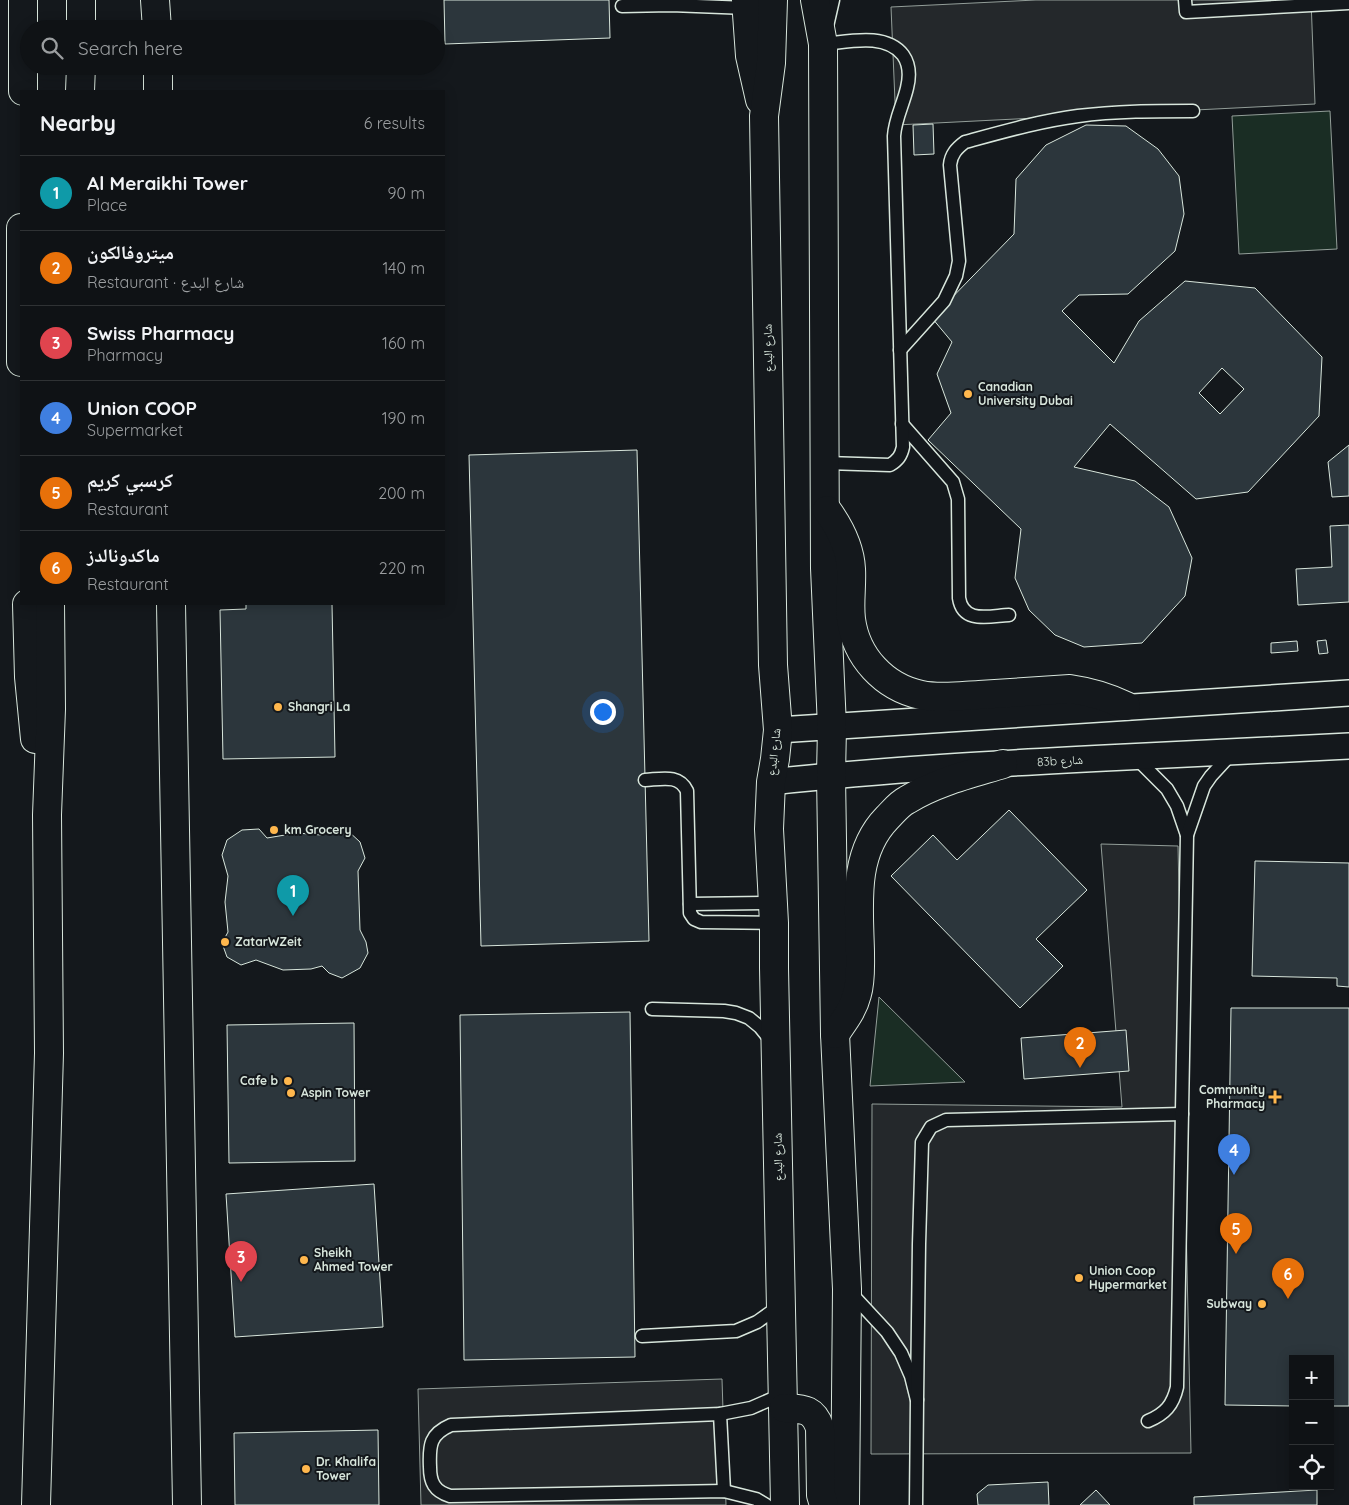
<!DOCTYPE html>
<html lang="en">
<head>
<meta charset="utf-8">
<style>
	:root { --surface:#0f1215; --page:#181b1e; --text:#f1f3f6; --muted:#9b9ea0; --line:#2f3234; --accent:#b45309 }
	body { margin:0; font-family:Quicksand,"Noto Naskh Arabic",sans-serif; background:var(--page); color:var(--text) }
	.controls { position:absolute; right:15px; bottom:15px; display:grid; overflow:hidden; border-radius:0px; box-shadow:0 2px 12px #0003 }
	.controls button { width:45px; height:45px; display:grid; place-items:center; padding:0; border:0; border-bottom:1px solid var(--line); background:var(--surface); color:var(--text); font:25px sans-serif }
	.you { position:absolute; left:602px; top:711px; width:18px; height:18px; margin:-12px; border:4px solid #fff; border-radius:50%; background:#1a73e8; box-shadow:0 0 0 8px #1a73e833 }
	.badge { display:grid; place-items:center; width:32px; height:32px; border-radius:50%; background:var(--accent); color:#fff; font-size:16px; font-weight:700 }
	.pin { position:absolute; translate:-50% -41px; filter:drop-shadow(0 1px 2px #0008) }
	.pin::after { content:''; position:absolute; top:26px; width:18px; height:15px; background:inherit; clip-path:polygon(0 0,100% 0,50% 100%) }
	.list { margin:0; padding:0; list-style:none }
	h2 { display:flex; justify-content:space-between; align-items:center; height:65px; margin:0; padding:0 20px; font-size:21px }
	h2 small { font-size:16px; font-weight:400; color:var(--muted) }
	.list li { display:grid; grid-template-columns:32px 1fr auto; gap:15px; align-items:center; box-sizing:border-box; height:75px; padding:0 20px; border-top:1px solid var(--line) }
	.list b { display:block; font-size:19px; white-space:nowrap }
	.list p { margin:0; font-size:16px; white-space:nowrap; color:var(--muted) }
	.list em { font-size:16px; font-style:normal; color:var(--muted) }
	.icon { flex:none; width:28px; height:28px; fill:none; stroke:currentColor; stroke-width:2; stroke-linecap:round; stroke-linejoin:round }
	.map { position:relative; flex:none; width:1349px; height:1505px; overflow:hidden }
	.search { position:absolute; background:var(--surface); box-shadow:0 2px 12px #0003; left:20px; top:20px; width:425px; height:55px; display:flex; align-items:center; gap:12px; box-sizing:border-box; padding:0 18px; border-radius:28px; color:var(--muted); font-size:19px }
	.panel { position:absolute; background:var(--surface); box-shadow:0 2px 12px #0003; left:20px; top:90px; width:425px; height:515px; border-radius:0px }
	.map>svg:first-child { display:block }
	.green { fill:#1a2d24; stroke:#939e99 }
	.parking { fill:#24282b; stroke:#939e99 }
	.building { fill:#2c363c; stroke:#d8e6dc; fill-rule:evenodd }
	.lines { fill:none; stroke-linecap:round; stroke-linejoin:round }
	.lane-casing { stroke:#d8e6dc; stroke-width:15 }
	.street-casing { stroke:#d8e6dc; stroke-width:28 }
	.secondary-casing { stroke:#d8e6dc; stroke-width:30 }
	.highway-casing { stroke:#d8e6dc; stroke-width:30 }
	.lane { stroke:#14181c; stroke-width:12 }
	.street { stroke:#14181c; stroke-width:25 }
	.secondary { stroke:#14181c; stroke-width:28 }
	.highway { stroke:#14181c; stroke-width:28 }
	.poi-dot { fill:#ffb74d; stroke:#14181c; stroke-width:2 }
	.labels { text-anchor:middle; stroke-width:4; stroke-linejoin:round; paint-order:stroke }
	.street-label { font-size:12px; fill:#d8e6dc; stroke:#14181c }
	.poi-label { font-size:12px; font-weight:bold; fill:#d8e6dc; stroke:#14181c; text-anchor:start }
</style>
</head>
<body>
<div class="map">
<svg width="1349" height="1505" viewBox="0 0 1349 1505">
	<rect width="100%" height="100%" fill="#14181c"/>
	<g class="green">
		<polygon points="1330,111 1337,249 1239,254 1232,116"/>
		<polygon points="879,997 965,1082 870,1086"/>
	</g>
	<g class="parking">
		<polygon points="1036,0 1311,0 1315,104 896,125 891,7"/>
		<polygon points="1101,844 1178,846 1191,1453 871,1454 872,1104 1122,1107"/>
		<polygon points="722,1379 726,1505 421,1505 418,1389"/>
	</g>
	<g class="building">
		<polygon points="444,0 609,0 610,38 445,44"/>
		<polygon points="933,124 934,154 914,155 913,125"/>
		<path d="M1086 125 1126 126 1158 149 1179 176 1184 214 1175 251 1128 294 1079 295 1062 311 1114 363 1139 321 1185 281 1255 288 1322 357 1319 416 1248 492 1196 499 1110 424 1074 467 1135 481 1169 507 1192 558 1185 596 1142 643 1084 647 1055 635 1029 610 1015 578 1021 529 928 440 951 413 937 374 952 342 932 318 1014 234 1016 179 1046 145ZM1222 368 1244 389 1220 414 1199 393Z"/>
		<polygon points="1349,445 1349,496 1332,497 1328,462"/>
		<polygon points="637,450 649,941 481,946 469,455"/>
		<polygon points="1349,525 1349,602 1298,605 1296,569 1332,567 1330,526"/>
		<polygon points="246,604 332,604 335,757 223,759 220,610 246,609"/>
		<polygon points="1326,640 1328,653 1319,654 1317,641"/>
		<polygon points="1297,641 1298,651 1271,653 1271,643"/>
		<polygon points="1009,810 1087,890 1036,939 1063,966 1020,1008 891,876 933,835 957,860"/>
		<polygon points="259,829 267,838 297,833 321,835 334,829 347,830 360,842 365,858 358,871 360,930 366,942 368,953 360,968 342,978 329,973 322,966 311,969 283,970 256,960 241,965 227,957 222,943 228,932 225,902 228,876 222,855 227,840 242,830"/>
		<polygon points="1255,861 1349,863 1349,987 1337,986 1337,978 1252,976"/>
		<polygon points="1231,1008 1349,1008 1349,1406 1330,1406 1330,1359 1293,1359 1293,1406 1225,1405"/>
		<polygon points="630,1012 635,1357 464,1360 460,1015"/>
		<polygon points="354,1023 355,1161 229,1163 227,1025"/>
		<polygon points="1126,1030 1129,1071 1024,1079 1021,1038"/>
		<polygon points="374,1184 383,1327 235,1337 226,1194"/>
		<polygon points="378,1430 379,1505 235,1505 234,1433"/>
		<polygon points="1048,1482 1049,1505 978,1505 977,1494 988,1485"/>
		<polygon points="1096,1490 1110,1505 1080,1505"/>
		<polygon points="1317,1490 1317,1505 1194,1505 1194,1497"/>
	</g>
	<g class="lines">
		<g class="lane-casing">
			<g id="lane">
				<polyline points="1185,0 1186,12 1349,3"/>
				<polyline points="622,6 671,5 747,8"/>
				<path d="M900 350 944 301 956 276 959 261 950 165C951 154 957 148 965 142 1002 132 1040 121 1078 116 1116 111 1155 111 1193 111"/>
				<path d="M902 424 953 482 958 499 959 598C963 624 989 616 1009 615"/>
				<path d="M826 463 890 465C898 460 901 456 903 447L894 136C895 119 903 105 907 88 910 76 910 65 903 55 885 32 848 42 823 44L833 0"/>
				<polyline points="1136,758 1167,789 1177,806 1187,835"/>
				<path d="M645 780C662 779 679 774 687 791L690 913 694 919 701 922 774 923"/>
				<polyline points="690,904 773,903"/>
				<polyline points="652,1009 724,1011 736,1013 749,1018 760,1027 772,1042"/>
				<polyline points="850,1292 887,1332 901,1353 911,1376 917,1400 916,1505"/>
				<polyline points="642,1336 736,1331 757,1322 781,1305"/>
				<polyline points="917,1400 919,1244 922,1142 931,1127 946,1120 1182,1114"/>
				<polyline points="720,1414 724,1491"/>
				<path d="M1148 1421C1165 1414 1173 1405 1177 1387L1187 835 1204 786 1211 776 1233 752"/>
				<path d="M766 1505 756 1499 724 1491 450 1496C434 1491 430 1482 430 1467 429 1445 430 1434 451 1425L720 1414 751 1408 783 1394"/>
			</g>
		</g>
		<g class="street-casing">
			<g id="street">
				<polyline points="778,730 1349,693"/>
				<path d="M771 782C889 769 1007 763 1126 757 1200 754 1275 749 1349 746"/>
			</g>
		</g>
		<g class="secondary-casing">
			<g id="secondary">
				<polyline points="155,0 157,29"/>
				<polyline points="746,0 750,56 760,100"/>
				<polyline points="773,0 771,63 764,116 773,665 778,730 775,759 771,782 769,829 774,923 774,968 785,1505"/>
				<polyline points="815,0 823,44 825,568 832,727 831,775 835,1034 847,1289 845,1505"/>
				<polyline points="158,66 158,91"/>
				<path d="M827 510C840 528 850 547 851 569 852 586 849 603 851 619 856 657 884 687 921 695 939 699 960 696 979 695 1009 693 1040 691 1070 689 1091 692 1108 697 1126 706"/>
				<polyline points="171,604 187,1505"/>
				<path d="M835 1034C844 1021 853 1010 857 994 861 981 860 966 860 952 859 906 852 854 887 818 893 812 899 804 907 800 936 782 970 774 1003 764"/>
				<path d="M784 1408C803 1409 813 1408 820 1428L821 1495 824 1505"/>
			</g>
		</g>
		<g class="highway-casing">
			<g id="highway">
				<polyline points="81,29 81,0"/>
				<polyline points="23,91 23,0"/>
				<polyline points="80,91 81,66"/>
				<polyline points="21,228 21,362"/>
				<polyline points="27,604 29,677 35,739"/>
				<polyline points="36,1505 49,1053 47,815 51,709 50,604"/>
			</g>
		</g>
		<use href="#lane" class="lane"/>
		<use href="#street" class="street"/>
		<use href="#secondary" class="secondary"/>
		<use href="#highway" class="highway"/>
	</g>
	<g class="poi-dot">
		<circle cx="968" cy="394" r="5"/>
		<circle cx="278" cy="707" r="5"/>
		<circle cx="274" cy="830" r="5"/>
		<circle cx="225" cy="942" r="5"/>
		<circle cx="288" cy="1081" r="5"/>
		<circle cx="291" cy="1093" r="5"/>
		<path d="M1272.5 1089.5h5v5h5v5h-5v5h-5v-5h-5v-5h5z"/>
		<circle cx="304" cy="1260" r="5"/>
		<circle cx="1079" cy="1278" r="5"/>
		<circle cx="1262" cy="1304" r="5"/>
		<circle cx="306" cy="1469" r="5"/>
	</g>
	<g class="labels">
		<g class="street-label">
			<text transform="translate(768 348) rotate(-91)" y="4">شارع البدع</text>
			<text transform="translate(774 752) rotate(-84)" y="4">شارع البدع</text>
			<text transform="translate(1060 761) rotate(-3)" y="4">83b شارع</text>
			<text transform="translate(778 1157) rotate(-91)" y="4">شارع البدع</text>
		</g>
		<g class="poi-label">
			<text x="978" y="391">Canadian<tspan x="978" dy="14">University Dubai</tspan></text>
			<text x="288" y="711">Shangri La</text>
			<text x="284" y="834">km Grocery</text>
			<text x="235" y="946">ZatarWZeit</text>
			<text x="278" y="1085" text-anchor="end">Cafe b</text>
			<text x="1265" y="1094" text-anchor="end">Community<tspan x="1265" dy="14">Pharmacy</tspan></text>
			<text x="301" y="1097">Aspin Tower</text>
			<text x="314" y="1257">Sheikh<tspan x="314" dy="14">Ahmed Tower</tspan></text>
			<text x="1089" y="1275">Union Coop<tspan x="1089" dy="14">Hypermarket</tspan></text>
			<text x="1252" y="1308" text-anchor="end">Subway</text>
			<text x="316" y="1466">Dr. Khalifa<tspan x="316" dy="14">Tower</tspan></text>
		</g>
	</g>
</svg>
<div class="controls">
<button>+</button>
<button>−</button>
<button><svg class="icon" aria-label="locate" viewBox="0 0 24 24"><circle cx="12" cy="12" r="6"/><path d="M12 2v4M12 18v4M2 12h4M18 12h4"/></svg></button>
</div>
<div class="you"></div>
<div class="pin badge" style="left:293px;top:916px;background:#0f9aa8">1</div>
<div class="pin badge" style="left:1080px;top:1068px;background:#e8710a">2</div>
<div class="pin badge" style="left:241px;top:1282px;background:#e0444e">3</div>
<div class="pin badge" style="left:1234px;top:1175px;background:#3f7fe0">4</div>
<div class="pin badge" style="left:1236px;top:1254px;background:#e8710a">5</div>
<div class="pin badge" style="left:1288px;top:1299px;background:#e8710a">6</div>
<div class="search"><svg class="icon" aria-label="search" viewBox="0 0 24 24"><circle cx="10" cy="10" r="6"/><path d="M15 15l6 6"/></svg>Search here</div>
<section class="panel">
<h2>Nearby<small>6 results</small></h2>
<ul class="list">
<li><span class="badge" style="background:#0f9aa8">1</span><div><b>Al Meraikhi Tower</b><p>Place</p></div><em>90 m</em></li>
<li><span class="badge" style="background:#e8710a">2</span><div><b>ميتروفالكون</b><p>Restaurant · شارع البدع</p></div><em>140 m</em></li>
<li><span class="badge" style="background:#e0444e">3</span><div><b>Swiss Pharmacy</b><p>Pharmacy</p></div><em>160 m</em></li>
<li><span class="badge" style="background:#3f7fe0">4</span><div><b>Union COOP</b><p>Supermarket</p></div><em>190 m</em></li>
<li><span class="badge" style="background:#e8710a">5</span><div><b>كرسبي كريم</b><p>Restaurant</p></div><em>200 m</em></li>
<li><span class="badge" style="background:#e8710a">6</span><div><b>ماكدونالدز</b><p>Restaurant</p></div><em>220 m</em></li>
</ul>
</section>
</div>
</body>
</html>
